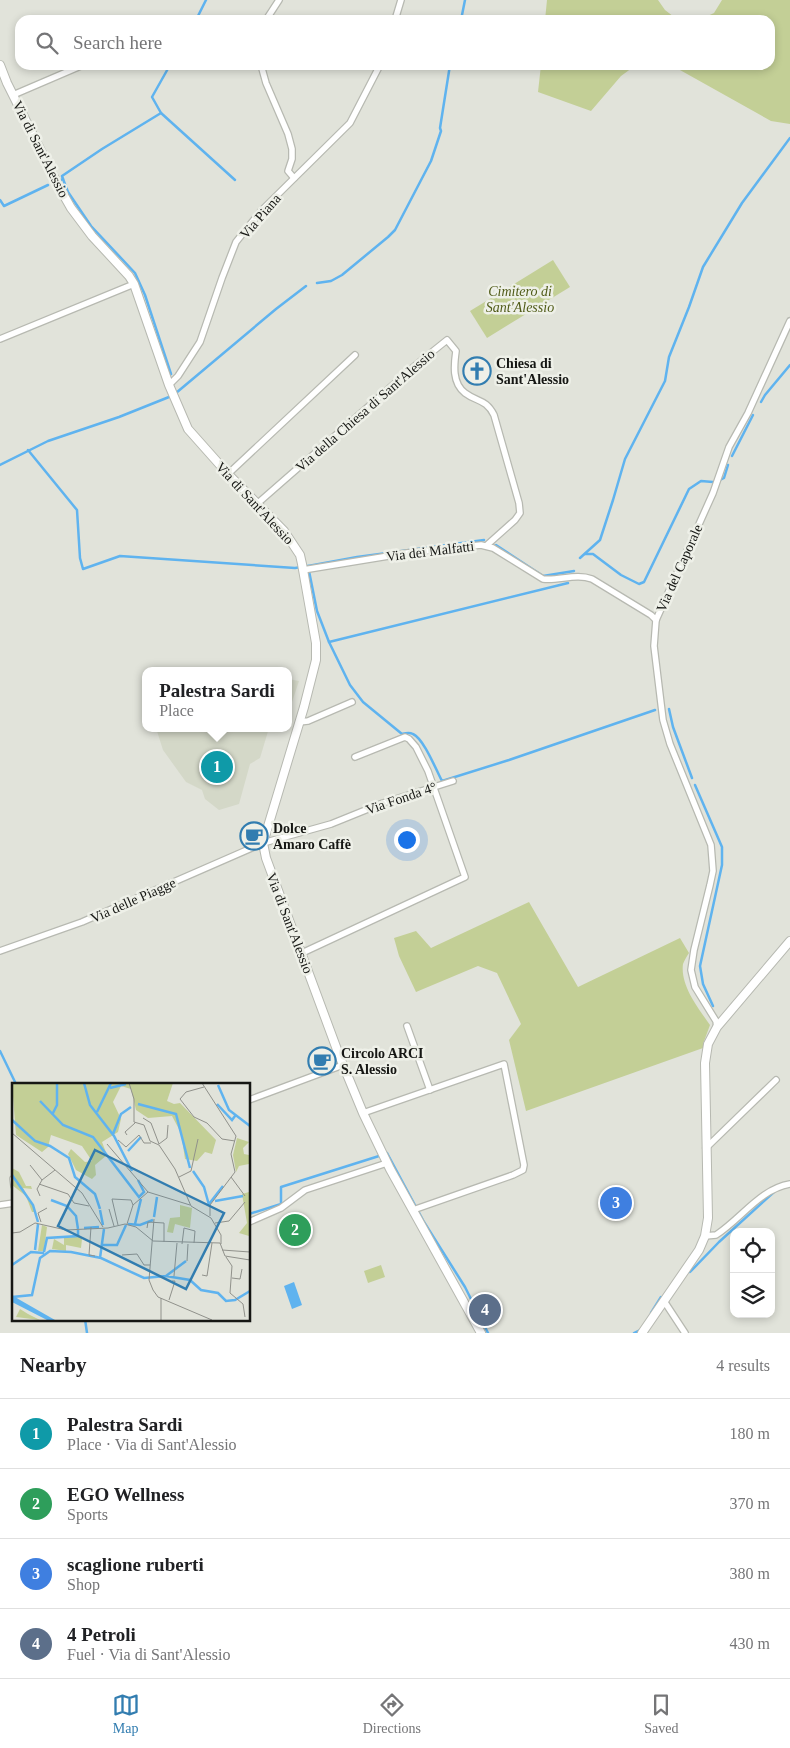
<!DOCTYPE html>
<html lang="en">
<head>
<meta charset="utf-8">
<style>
	:root { --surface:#fff; --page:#f6f6f6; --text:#202124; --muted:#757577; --line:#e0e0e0; --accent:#327db0 }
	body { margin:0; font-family:"Times New Roman",serif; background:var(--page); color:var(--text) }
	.controls { position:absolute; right:15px; bottom:15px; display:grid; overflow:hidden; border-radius:10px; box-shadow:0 2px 8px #0003 }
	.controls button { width:45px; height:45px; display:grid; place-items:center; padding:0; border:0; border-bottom:1px solid var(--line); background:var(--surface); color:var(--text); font:25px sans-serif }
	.you { position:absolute; left:406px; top:839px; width:18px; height:18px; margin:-12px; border:4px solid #fff; border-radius:50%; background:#1a73e8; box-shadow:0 0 0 8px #1a73e833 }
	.badge { display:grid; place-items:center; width:32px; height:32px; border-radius:50%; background:var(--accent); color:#fff; font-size:16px; font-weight:700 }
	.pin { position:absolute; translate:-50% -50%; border:2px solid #fff; box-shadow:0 1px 5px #0006 }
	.popup { position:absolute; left:142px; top:667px; width:150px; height:65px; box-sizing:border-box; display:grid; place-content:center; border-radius:10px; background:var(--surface); filter:drop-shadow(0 1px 4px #0005); font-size:16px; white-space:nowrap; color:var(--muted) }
	.popup b { font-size:19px; color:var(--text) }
	.popup::after { content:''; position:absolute; left:50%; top:100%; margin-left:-10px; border:10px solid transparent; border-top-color:var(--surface) }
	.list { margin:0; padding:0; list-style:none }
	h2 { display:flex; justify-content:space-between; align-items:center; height:65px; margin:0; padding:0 20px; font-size:21px }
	h2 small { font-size:16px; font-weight:400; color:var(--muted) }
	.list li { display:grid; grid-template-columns:32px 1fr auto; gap:15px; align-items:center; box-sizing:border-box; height:70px; padding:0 20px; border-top:1px solid var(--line) }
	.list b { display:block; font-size:19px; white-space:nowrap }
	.list p { margin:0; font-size:16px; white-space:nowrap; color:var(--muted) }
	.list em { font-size:16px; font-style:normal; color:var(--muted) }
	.icon { flex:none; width:28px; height:28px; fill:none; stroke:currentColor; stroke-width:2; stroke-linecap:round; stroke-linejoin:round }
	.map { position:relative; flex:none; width:790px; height:1333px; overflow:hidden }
	.search { position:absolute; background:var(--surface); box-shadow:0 2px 8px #0003; left:15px; right:15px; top:15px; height:55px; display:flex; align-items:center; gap:12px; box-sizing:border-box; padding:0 18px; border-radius:15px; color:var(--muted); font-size:19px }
	.sheet { height:345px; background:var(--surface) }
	nav { display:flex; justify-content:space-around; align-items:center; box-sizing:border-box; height:70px; border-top:1px solid var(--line); background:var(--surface); font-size:14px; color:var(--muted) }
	nav a { display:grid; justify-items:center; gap:2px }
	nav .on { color:var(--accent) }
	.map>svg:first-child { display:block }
	.built { fill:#d4d8c8 }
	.green { fill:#c3cf96 }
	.water { fill:#5fb3ef }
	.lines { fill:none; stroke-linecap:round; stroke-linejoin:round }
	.stream { stroke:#5fb3ef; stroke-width:2.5 }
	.minor-casing { stroke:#b7b9b1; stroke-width:8 }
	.tertiary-casing { stroke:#b7b9b1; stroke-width:10 }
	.minor { stroke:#fff; stroke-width:5.5 }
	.tertiary { stroke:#fff; stroke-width:8 }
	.labels { text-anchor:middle; stroke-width:5; stroke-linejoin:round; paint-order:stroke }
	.street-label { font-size:14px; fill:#161714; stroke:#eef0e8 }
	.park-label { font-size:14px; font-style:italic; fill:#515c19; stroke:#eef0e8 }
	.poi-label { font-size:14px; font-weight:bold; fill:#161714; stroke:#eef0e8; text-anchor:start }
	.inset-river { fill:none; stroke:#5fb3ef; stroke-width:2.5 }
	.inset-road { fill:none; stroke:#90918b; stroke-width:1 }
	.view { fill:#327db0; fill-opacity:0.15; stroke:#327db0; stroke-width:2.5 }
	.inset-edge { fill:none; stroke:#161714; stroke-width:2.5 }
</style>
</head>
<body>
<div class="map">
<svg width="790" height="1333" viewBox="0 0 790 1333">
	<rect width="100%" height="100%" fill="#e1e3da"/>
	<g class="built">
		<polygon points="288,679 299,681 292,702 288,705"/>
		<polygon points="156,728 269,728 260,758 250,764 239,804 219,810 205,799 202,790 186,782 163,750"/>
	</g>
	<g class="green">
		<polygon points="547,0 658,0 665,10 678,20 545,20"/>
		<polygon points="722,0 790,0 790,124 771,121 671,65 770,65 770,20 699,20 714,13"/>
		<polygon points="541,65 636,65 621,76 591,111 538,92"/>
		<polygon points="553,260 570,287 487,338 470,311"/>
		<path d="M529 902 578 987 680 938 689 953C687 956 684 961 683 964 680 986 699 1009 710 1025L703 1044V1048L526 1111 509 1040 521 1024 497 973 478 966 416 992 399 956 394 938 416 931 431 948Z"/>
		<polygon points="381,1265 385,1277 368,1283 364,1271"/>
	</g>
	<polygon class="water" points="294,1282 302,1305 292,1309 284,1286"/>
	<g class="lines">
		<g class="stream">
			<polyline points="196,20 206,0"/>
			<polyline points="461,20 465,0"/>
			<polyline points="170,65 152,97 161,113 235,180"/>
			<polyline points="63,179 68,192 91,226 135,273 145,295 171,374"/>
			<polyline points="61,180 63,179 62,176 102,149 161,113"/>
			<polyline points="0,200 4,206 48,185"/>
			<polyline points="317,283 331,281 342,275 388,237 395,230 431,161 441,131 440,128 450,65"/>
			<polyline points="176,393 276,309 306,286"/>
			<polyline points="761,402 765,395 790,365"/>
			<path d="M28 450 77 510 80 558 83 569 120 556 295 568 308 566 317 611 329 642 350 685 363 702 402 734C406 733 409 732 413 734 424 739 436 770 442 781L509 760 655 710"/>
			<polyline points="732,456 753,415"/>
			<polyline points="0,465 48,441 119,417 169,397"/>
			<polyline points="718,481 724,478 728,465"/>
			<polyline points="496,545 543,576 574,571"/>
			<polyline points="585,554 593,554 621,575 639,584 644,582 689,489 701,481 713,482"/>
			<polyline points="580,558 600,540 613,500 625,459 665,381 669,357 689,307 703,267 742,203 790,138"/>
			<polyline points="308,566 357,557 484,540"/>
			<polyline points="329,642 568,583"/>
			<polyline points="669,709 673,727 692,778"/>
			<polyline points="695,785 722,847 722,865 700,966 703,984 713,1006"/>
			<polyline points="0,1051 16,1084"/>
			<polyline points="387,1153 424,1222 465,1287 488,1333"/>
			<polyline points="249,1214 281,1204 281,1187 379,1156"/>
			<polyline points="690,1272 719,1242 774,1192"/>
			<polyline points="651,1313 661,1297"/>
			<polyline points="85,1319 87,1333"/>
			<polyline points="634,1333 640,1330"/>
		</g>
		<g class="minor-casing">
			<g id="minor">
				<polyline points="266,20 279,0"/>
				<polyline points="395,20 401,0"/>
				<polyline points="261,65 266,83 288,134 292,149 292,159 288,171 294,178"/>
				<polyline points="13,95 83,65"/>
				<polyline points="0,339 134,284"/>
				<polyline points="169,385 178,376 200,342 222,278 236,242 261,211 350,123 380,65"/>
				<polyline points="228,474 355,355"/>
				<path d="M258 503 417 364 447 340 456 351C454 365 452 383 465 393 477 402 486 399 494 415L519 503 520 513 515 520 487 545"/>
				<path d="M303 570 407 553 481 545 493 548 543 579C559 581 576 573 592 579L651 615 656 620"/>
				<polyline points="299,722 308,721 352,702"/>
				<polyline points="0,951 82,922 263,843 331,824 383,803 453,781"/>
				<polyline points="302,953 465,877 428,771 416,747 409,739 405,737 355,757"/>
				<polyline points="407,1026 430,1090"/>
				<polyline points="717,1027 716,1021 695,987 691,970 694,950 710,885 713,871 711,845 670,744 663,720 654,646 656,620 713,493 729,447 748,413 790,321"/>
				<polyline points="249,1100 343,1065"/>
				<polyline points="363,1113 504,1064 524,1165 523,1170 513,1175 413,1210"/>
				<polyline points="706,1148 776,1080"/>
				<polyline points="13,1179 14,1186"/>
				<polyline points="0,1205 14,1203"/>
				<polyline points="249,1222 281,1208 305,1190 387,1163"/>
				<path d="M705 1236 716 1235C741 1219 760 1189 790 1184"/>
				<polyline points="664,1301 685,1333"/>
			</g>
		</g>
		<g class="tertiary-casing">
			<g id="tertiary">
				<polyline points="0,65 7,83 58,185 71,208 92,236 129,276 134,284 169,385 188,429 228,474 284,531 300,555 302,564 316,643 316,660 304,707 263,843 266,858 339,1055 363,1113 390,1169 481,1333"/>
				<polyline points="642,1333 699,1250 705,1236 708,1218 705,1063 708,1044 717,1027 790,941"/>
			</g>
		</g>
		<use href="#minor" class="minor"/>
		<use href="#tertiary" class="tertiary"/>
	</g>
	<defs>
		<g id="church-ring" transform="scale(1.4375)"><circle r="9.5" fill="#eef0e8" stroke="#327db0" stroke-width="1.5"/><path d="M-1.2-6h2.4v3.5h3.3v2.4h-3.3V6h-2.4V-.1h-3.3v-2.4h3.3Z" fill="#327db0"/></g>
		<g id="cafe-ring" transform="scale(1.4375)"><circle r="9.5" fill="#eef0e8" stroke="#327db0" stroke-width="1.5"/><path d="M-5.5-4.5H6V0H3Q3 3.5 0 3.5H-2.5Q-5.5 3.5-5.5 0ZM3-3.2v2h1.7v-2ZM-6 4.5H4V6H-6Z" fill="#327db0"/></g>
	</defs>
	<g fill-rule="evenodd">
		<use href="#church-ring" x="477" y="371"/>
		<use href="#cafe-ring" x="254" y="836"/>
		<use href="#cafe-ring" x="322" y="1061"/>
	</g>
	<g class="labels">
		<g class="street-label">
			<text transform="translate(41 149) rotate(63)" y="5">Via di Sant'Alessio</text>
			<text transform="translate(260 216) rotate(-49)" y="5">Via Piana</text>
			<text transform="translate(365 410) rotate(-41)" y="5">Via della Chiesa di Sant'Alessio</text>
			<text transform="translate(255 503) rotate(47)" y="5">Via di Sant'Alessio</text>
			<text transform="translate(430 551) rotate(-7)" y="5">Via dei Malfatti</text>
			<text transform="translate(679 568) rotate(-66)" y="5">Via del Caporale</text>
			<text transform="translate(401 798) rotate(-19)" y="5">Via Fonda 4°</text>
			<text transform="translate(133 900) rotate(-24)" y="5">Via delle Piagge</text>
			<text transform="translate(290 923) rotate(69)" y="5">Via di Sant'Alessio</text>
		</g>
		<g class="park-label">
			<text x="520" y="296">Cimitero di<tspan x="520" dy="16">Sant'Alessio</tspan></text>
		</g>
		<g class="poi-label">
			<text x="496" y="368">Chiesa di<tspan x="496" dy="16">Sant'Alessio</tspan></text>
			<text x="273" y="833">Dolce<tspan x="273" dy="16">Amaro Caffè</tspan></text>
			<text x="341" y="1058">Circolo ARCI<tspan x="341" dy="16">S. Alessio</tspan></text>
		</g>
	</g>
	<g transform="translate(12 1083)">
		<rect width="238" height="238" fill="#e1e3da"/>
		<path d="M0 0H161L155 18 162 21 168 20 204 57 200 71 193 69 185 78 173 76 169 50 160 33 136 35 124 27 119 6 109 3 101 19 109 36 106 49 90 59 95 72 83 82 84 92 80 96 64 87 56 71 59 66 73 79 80 78 70 63 39 52 36 64 30 69 4 52ZM225 55 237 59 231 65 232 71 237 72V81L227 83 224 89 221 72ZM0 85 7 89 14 103H19L20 106 11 105 24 129H20L14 113 0 102ZM237 109V153L227 150 235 140 230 111ZM168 122 180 125 178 145 163 141 161 150 155 149 158 135 168 134ZM30 142 35 144 32 168H26ZM66 153 70 156 69 165 54 162V168L40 166 42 156 52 162V154ZM8 226 16 231 28 237 4 234Z" fill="#c3cf96"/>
		<path d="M0 212 8 217 43 237H35L0 219Z" fill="#5fb3ef"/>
		<path class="inset-river" d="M72 0 78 22 102 53 120 88M206 2 217 27 238 43M98 5 114 1M28 18 51 42 81 54 127 114 132 109 126 97M126 21 164 31 178 85M205 21 220 37 223 33M85 29 99 0M40 32 45 22V0M0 37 23 58 38 63 57 75 63 94 83 111 88 126M101 51 109 31 119 24M116 68 129 54M181 88 192 104 197 122M0 92 21 122 26 139M39 117 55 123 64 133 66 146M203 118 231 113M197 121 211 103M88 127 91 142M142 134 145 114M116 141 128 142 141 137M123 141 129 116M72 145 87 144M90 162H105L114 142M23 167 26 141M32 169 35 155 66 153V147M88 175 92 146M0 182 19 169 32 170M154 193 174 178M0 214 20 212 28 175 38 168 59 169 89 175 132 195 154 193 178 197 189 207 206 210 214 218 223 217 238 208"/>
		<path class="inset-road" d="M117 0 122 16V39L132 42 138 58 147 62 163 86 179 123 199 135 209 152V161M190 0 224 53 219 71 223 89 198 122V133M192 4 174 9 168 16 182 34 195 40 210 56 223 58M131 35 139 40 147 61M0 50 70 110 91 144M115 52 113 49 123 40M106 57 114 64 127 52 132 60H139M95 61 136 109 178 122M147 61 155 55 156 42M18 82 30 97 43 87M167 94 179 88 186 56M219 94 233 113M27 101 56 111 62 120 77 123M28 113 25 106 30 97M97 126 102 143M142 136 137 197 141 207 146 214 200 237M29 139 26 130 35 125M203 140 217 138 233 119M115 141 121 122 136 109M106 142 100 116 119 117 121 122M79 144 77 172 83 173M135 145 136 139 152 140V159M0 150 8 149 23 140 54 147 96 145 113 141 124 144 141 158 208 160 213 173 238 177M170 161 172 145 183 148 182 160M210 167 238 169M110 172 125 171 132 182H138M214 174 220 183 218 210 231 221 233 234M175 178 176 161M190 192 195 193 200 160M162 193 165 160M220 195 228 196 230 186M157 217 163 198H160M149 237V215"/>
		<path class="view" d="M83 67 212 130 174 206 46 143Z"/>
		<rect width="238" height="238" class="inset-edge"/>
	</g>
</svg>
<div class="controls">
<button><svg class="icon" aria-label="locate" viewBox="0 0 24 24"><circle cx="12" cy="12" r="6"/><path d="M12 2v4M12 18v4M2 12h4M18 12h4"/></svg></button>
<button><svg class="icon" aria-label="layers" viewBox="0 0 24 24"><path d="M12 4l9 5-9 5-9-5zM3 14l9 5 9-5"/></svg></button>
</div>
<div class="you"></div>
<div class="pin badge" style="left:217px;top:767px;background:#0f9aa8">1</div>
<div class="popup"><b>Palestra Sardi</b>Place</div>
<div class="pin badge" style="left:295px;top:1230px;background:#2e9e5b">2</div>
<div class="pin badge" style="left:616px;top:1203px;background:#3f7fe0">3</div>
<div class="pin badge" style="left:485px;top:1310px;background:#5c6f8a">4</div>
<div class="search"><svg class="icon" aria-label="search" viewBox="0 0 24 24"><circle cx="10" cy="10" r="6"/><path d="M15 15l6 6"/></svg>Search here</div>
</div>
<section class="sheet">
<h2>Nearby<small>4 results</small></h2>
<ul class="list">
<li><span class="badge" style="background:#0f9aa8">1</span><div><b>Palestra Sardi</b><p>Place · Via di Sant'Alessio</p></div><em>180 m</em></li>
<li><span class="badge" style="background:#2e9e5b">2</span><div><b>EGO Wellness</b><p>Sports</p></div><em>370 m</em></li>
<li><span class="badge" style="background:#3f7fe0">3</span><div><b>scaglione ruberti</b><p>Shop</p></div><em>380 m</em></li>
<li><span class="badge" style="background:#5c6f8a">4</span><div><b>4 Petroli</b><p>Fuel · Via di Sant'Alessio</p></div><em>430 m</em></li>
</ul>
</section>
<nav>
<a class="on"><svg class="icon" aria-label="map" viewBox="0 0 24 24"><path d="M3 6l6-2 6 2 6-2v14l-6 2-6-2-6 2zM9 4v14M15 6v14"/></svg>Map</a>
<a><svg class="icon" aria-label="directions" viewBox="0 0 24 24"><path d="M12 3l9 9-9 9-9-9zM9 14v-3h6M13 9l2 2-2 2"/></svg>Directions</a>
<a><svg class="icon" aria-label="saved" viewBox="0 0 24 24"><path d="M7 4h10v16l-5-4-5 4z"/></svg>Saved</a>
</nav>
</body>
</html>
